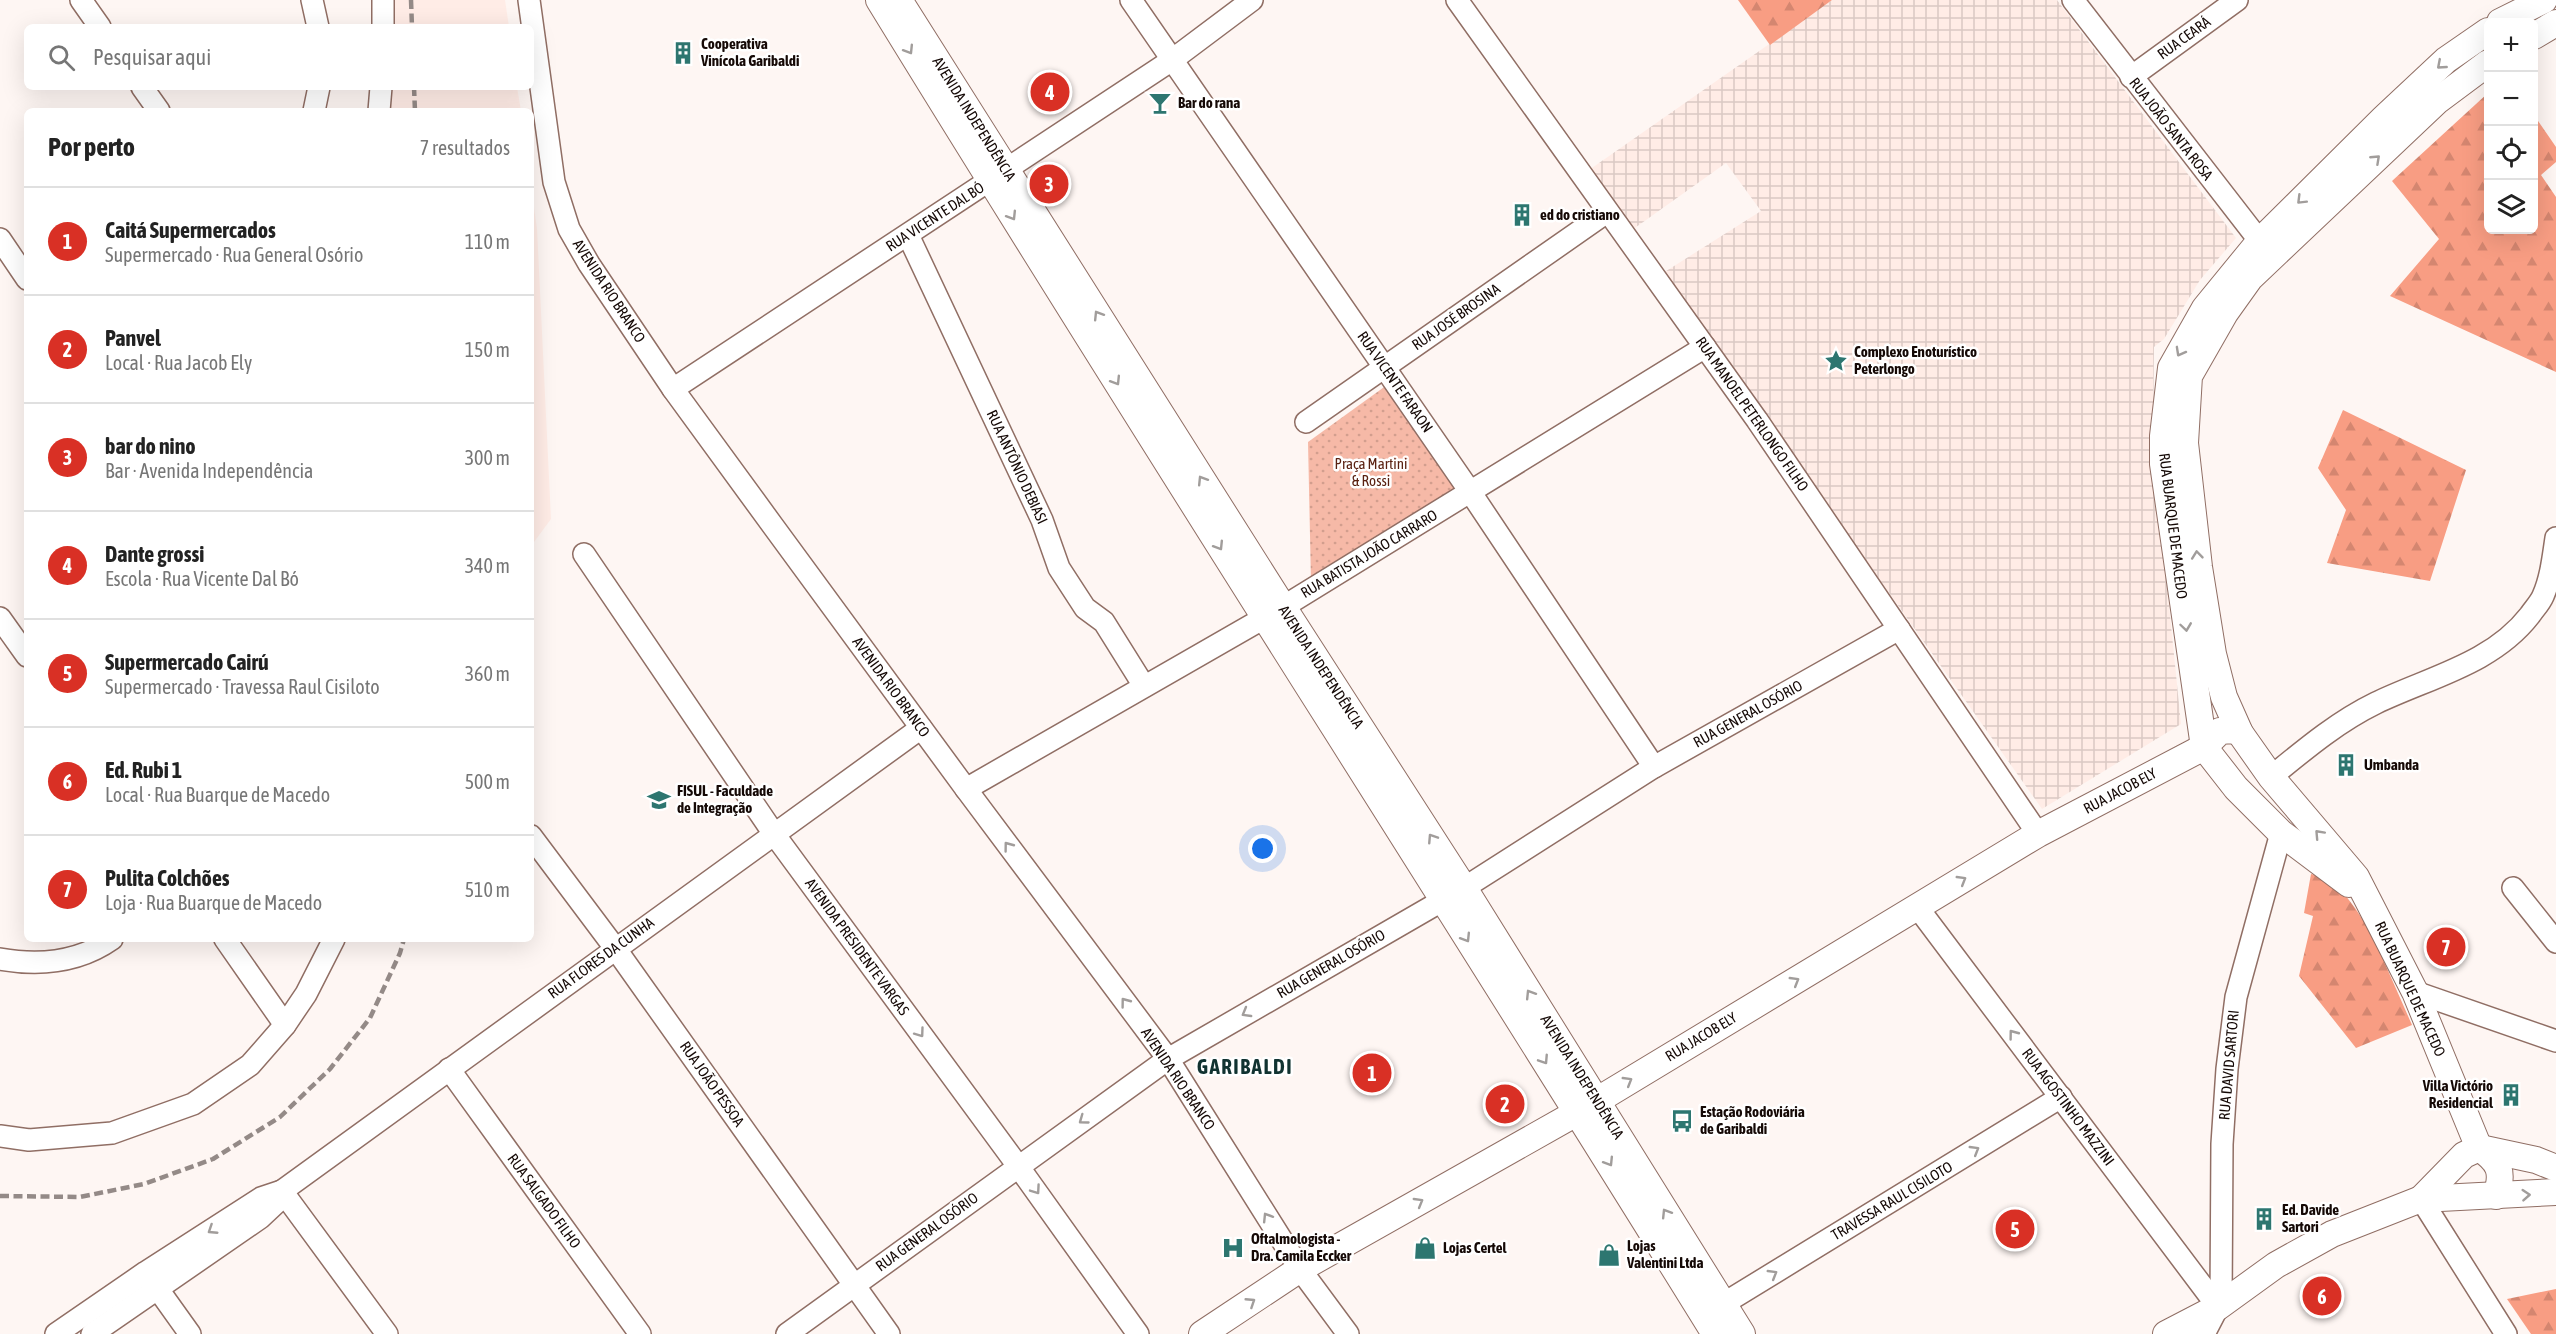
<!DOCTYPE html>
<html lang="pt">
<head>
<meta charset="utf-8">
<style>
	:root { --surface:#fff; --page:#f6f6f6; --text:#222; --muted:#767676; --line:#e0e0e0; --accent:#d93025 }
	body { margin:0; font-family:"Asap Condensed",sans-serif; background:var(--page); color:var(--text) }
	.controls { position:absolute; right:18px; top:18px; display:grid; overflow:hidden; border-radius:9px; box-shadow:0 6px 24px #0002 }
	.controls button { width:54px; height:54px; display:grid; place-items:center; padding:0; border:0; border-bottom:2px solid var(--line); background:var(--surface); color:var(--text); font:30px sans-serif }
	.you { position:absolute; left:1263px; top:849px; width:21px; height:21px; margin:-15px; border:4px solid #fff; border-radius:50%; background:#1a73e8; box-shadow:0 0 0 9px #1a73e833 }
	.badge { display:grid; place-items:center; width:39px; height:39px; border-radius:50%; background:var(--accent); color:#fff; font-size:20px; font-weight:700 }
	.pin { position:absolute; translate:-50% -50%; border:3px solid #fff; box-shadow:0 2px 6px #0006 }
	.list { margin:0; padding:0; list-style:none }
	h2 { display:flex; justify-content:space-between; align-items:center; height:78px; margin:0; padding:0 24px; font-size:26px }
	h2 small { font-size:20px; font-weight:400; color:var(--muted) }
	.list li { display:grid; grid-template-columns:39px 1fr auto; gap:18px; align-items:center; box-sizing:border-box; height:108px; padding:0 24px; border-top:2px solid var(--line) }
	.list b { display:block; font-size:22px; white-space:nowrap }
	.list p { margin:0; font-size:20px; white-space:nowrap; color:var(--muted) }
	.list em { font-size:20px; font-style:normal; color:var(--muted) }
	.icon { flex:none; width:33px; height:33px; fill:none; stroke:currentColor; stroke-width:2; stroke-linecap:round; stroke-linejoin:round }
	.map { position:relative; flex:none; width:2556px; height:1334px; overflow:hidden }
	.search { position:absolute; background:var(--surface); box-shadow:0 6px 24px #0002; left:24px; top:24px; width:510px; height:66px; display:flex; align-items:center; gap:15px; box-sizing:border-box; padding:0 21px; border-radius:9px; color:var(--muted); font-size:22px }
	.panel { position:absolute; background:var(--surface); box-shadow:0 6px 24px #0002; left:24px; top:108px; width:510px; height:834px; border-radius:9px }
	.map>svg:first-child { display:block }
	.built { fill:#ffece6 }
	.industrial { fill:url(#industrial-grid) }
	.grass { fill:url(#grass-dots) }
	.forest { fill:url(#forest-firs) }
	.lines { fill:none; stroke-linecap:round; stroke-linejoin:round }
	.minor-casing { stroke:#906e64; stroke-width:24 }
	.major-casing { stroke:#906e64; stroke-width:28 }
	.minor { stroke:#fff; stroke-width:21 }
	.major { stroke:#fff; stroke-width:26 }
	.rail { stroke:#948a87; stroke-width:4.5; stroke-dasharray:9 4.5; stroke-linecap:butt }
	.oneway { stroke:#a19d9b }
	.labels { text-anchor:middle; stroke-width:5; stroke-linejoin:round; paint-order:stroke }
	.street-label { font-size:15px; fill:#150906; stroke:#fff }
	.poi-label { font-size:15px; font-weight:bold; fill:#150906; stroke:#fff; text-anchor:start }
	.park-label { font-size:15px; fill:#5a2111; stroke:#fff }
	.district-label { font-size:21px; font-weight:bold; letter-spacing:1.5px; fill:#113331; stroke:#fff }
</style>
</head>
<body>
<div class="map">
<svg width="2556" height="1334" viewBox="0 0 2556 1334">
	<defs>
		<pattern id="industrial-grid" width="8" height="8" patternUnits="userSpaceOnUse" patternTransform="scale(1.5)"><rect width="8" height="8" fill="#ffece6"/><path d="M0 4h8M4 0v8" fill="none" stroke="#dac9c4"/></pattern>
		<pattern id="grass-dots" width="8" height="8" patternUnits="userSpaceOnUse" patternTransform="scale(1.5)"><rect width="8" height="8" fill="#f6b9a7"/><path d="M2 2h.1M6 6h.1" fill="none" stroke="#d29e8e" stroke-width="1.8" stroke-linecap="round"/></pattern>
		<pattern id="forest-firs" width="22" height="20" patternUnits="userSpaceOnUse" patternTransform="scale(1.5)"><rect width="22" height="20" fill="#f89d83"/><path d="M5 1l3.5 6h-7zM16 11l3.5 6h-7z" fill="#d48670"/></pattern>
	</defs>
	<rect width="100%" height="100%" fill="#fef6f3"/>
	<g class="built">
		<polygon points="386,0 505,0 509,27 386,27"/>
		<polygon points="384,87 517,87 521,111 383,111"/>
		<polygon points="531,186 537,229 551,519 531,546"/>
	</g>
	<polygon class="industrial" points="1832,0 2057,0 2236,238 2200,280 2164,339 2154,347 2153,447 2181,724 2042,809 1663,273 1761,211 1726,163 1632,230 1589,170"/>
	<polygon class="grass" points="1387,385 1461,490 1311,582 1308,442"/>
	<g class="forest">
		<polygon points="1738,0 1832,0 1770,45"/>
		<polygon points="2488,93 2488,230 2534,230 2534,115 2556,147 2556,162 2541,175 2556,197 2556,372 2390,296 2439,239 2392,181"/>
		<polygon points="2343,410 2466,470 2430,581 2327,563 2346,510 2318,468"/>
		<polygon points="2311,874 2333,879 2355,908 2371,932 2412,1025 2356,1048 2299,976 2313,916 2304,913"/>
		<polygon points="2556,1289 2556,1334 2531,1334 2507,1299"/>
	</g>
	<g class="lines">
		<g class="minor-casing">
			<g id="minor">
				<polyline points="81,0 100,27"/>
				<polyline points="312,0 318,27"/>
				<polyline points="529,0 554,182 569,229 589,264 673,389 773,526 966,789 1168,1059 1300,1269 1348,1334"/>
				<polyline points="1131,0 1471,493 1654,767"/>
				<polyline points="1457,0 1757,420 2038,834"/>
				<polyline points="2073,0 2269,253"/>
				<polyline points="383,27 383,0"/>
				<polyline points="2131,77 2237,0"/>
				<polyline points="142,87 159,111"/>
				<polyline points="314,111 319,87"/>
				<polyline points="379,111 381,87"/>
				<polyline points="908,235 1042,520 1059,568 1085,608 1104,622 1144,686"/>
				<polyline points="0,239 27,279"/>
				<polyline points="673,389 1172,60 1252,0"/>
				<polyline points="1306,422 1607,212"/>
				<polyline points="584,554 774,834 1018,1166 1138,1334"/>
				<polyline points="0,618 27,656"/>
				<path d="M2271 777C2304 750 2337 722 2376 703 2430 677 2492 664 2530 615 2534 609 2540 603 2543 596 2551 578 2553 558 2556 538"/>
				<polyline points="966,789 1283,607 1705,347"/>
				<polyline points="531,836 615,948 889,1334"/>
				<polyline points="2513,888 2556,942"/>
				<polyline points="1918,908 2218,1307 2204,1334"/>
				<polyline points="225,939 285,1025"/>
				<path d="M0 959C40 966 78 963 112 939"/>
				<polyline points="2415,992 2556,1041"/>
				<polyline points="449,1069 640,1334"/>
				<polyline points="0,1136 29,1140 112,1133 193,1104 250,1065 285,1025 306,994 334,939"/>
				<polyline points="282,1191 387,1334"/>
				<polyline points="2421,1199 2506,1334"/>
				<polyline points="150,1278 190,1334"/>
				<polyline points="2221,1303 2222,1144 2227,1069 2236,997 2281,833"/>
				<polyline points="1723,1304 2061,1097"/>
				<polyline points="56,1334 146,1272 261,1198 282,1191 921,728"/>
				<polyline points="92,1334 260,1218 276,1203 282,1191"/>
				<polyline points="787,1334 1168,1059 1464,888 1654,767 1899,629"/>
			</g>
		</g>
		<g class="major-casing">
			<g id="major">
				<path d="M879 0C1153 447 1439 888 1715 1334"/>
				<polyline points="899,0 1283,607 1464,888 1742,1334"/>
				<polyline points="2500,22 2544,0"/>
				<polyline points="2534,36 2556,23"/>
				<path d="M2488 63 2437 101 2250 278 2225 313 2189 376 2185 443 2199 567 2213 654 2224 697 2240 733 2271 777 2356 877 2415 992 2479 1148C2500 1162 2504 1172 2496 1196"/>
				<polyline points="2349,884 2281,833 2236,788 2204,747 2163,464 2163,436 2171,368 2205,308 2259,242 2384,118 2446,60 2488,31"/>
				<polyline points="2480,1148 2536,1160 2556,1168"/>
				<polyline points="2421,1199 2464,1155 2479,1148"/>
				<polyline points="1202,1334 1300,1269 1578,1112 2038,834 2204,747 2220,731 2234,730 2240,733"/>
				<polyline points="2166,1334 2218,1307 2276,1265 2332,1234 2421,1199 2556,1192"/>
			</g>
		</g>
		<use href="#minor" class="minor"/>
		<use href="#major" class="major"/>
		<g class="rail">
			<polyline points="411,0 412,27"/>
			<polyline points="414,87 415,111"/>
			<polyline points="0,1196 80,1197 144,1184 213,1159 280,1117 330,1069 370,1018 400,953 404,939"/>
		</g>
	</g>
	<defs><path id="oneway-chevron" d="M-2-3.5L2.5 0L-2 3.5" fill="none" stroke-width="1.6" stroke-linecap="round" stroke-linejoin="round" transform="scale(1.5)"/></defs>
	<g class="oneway">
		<use href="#oneway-chevron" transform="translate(909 50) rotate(58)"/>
		<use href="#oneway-chevron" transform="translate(2441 65) rotate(139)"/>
		<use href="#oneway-chevron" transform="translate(2376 159) rotate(-43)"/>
		<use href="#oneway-chevron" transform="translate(2301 200) rotate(135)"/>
		<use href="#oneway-chevron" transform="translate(1012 216) rotate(58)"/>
		<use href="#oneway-chevron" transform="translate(1098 315) rotate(-122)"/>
		<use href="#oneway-chevron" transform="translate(2180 352) rotate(119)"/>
		<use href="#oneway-chevron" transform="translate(1116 381) rotate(58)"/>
		<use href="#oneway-chevron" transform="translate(1202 480) rotate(-122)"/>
		<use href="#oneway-chevron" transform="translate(1219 546) rotate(58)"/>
		<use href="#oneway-chevron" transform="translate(2197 555) rotate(-96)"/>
		<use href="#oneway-chevron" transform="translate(2186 627) rotate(82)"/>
		<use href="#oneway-chevron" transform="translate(2319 834) rotate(-133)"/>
		<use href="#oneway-chevron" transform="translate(1432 838) rotate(-123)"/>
		<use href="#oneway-chevron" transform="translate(1008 846) rotate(-127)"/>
		<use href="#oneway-chevron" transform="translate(1962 880) rotate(-31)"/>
		<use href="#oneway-chevron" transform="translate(1466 938) rotate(58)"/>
		<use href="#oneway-chevron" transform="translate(1795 981) rotate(-31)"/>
		<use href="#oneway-chevron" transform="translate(1530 994) rotate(-122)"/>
		<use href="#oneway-chevron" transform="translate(1125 1002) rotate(-127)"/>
		<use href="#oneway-chevron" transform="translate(1246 1013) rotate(150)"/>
		<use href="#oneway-chevron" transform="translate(920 1033) rotate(54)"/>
		<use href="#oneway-chevron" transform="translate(2013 1034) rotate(-127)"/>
		<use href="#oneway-chevron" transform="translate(1544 1060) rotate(57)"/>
		<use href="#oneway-chevron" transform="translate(1628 1081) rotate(-31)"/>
		<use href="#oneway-chevron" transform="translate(1083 1120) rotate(144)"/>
		<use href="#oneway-chevron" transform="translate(1975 1150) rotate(-31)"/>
		<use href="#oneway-chevron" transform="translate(1609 1162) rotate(58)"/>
		<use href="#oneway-chevron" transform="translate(1036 1190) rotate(55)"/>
		<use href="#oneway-chevron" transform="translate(2526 1195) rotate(-4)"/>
		<use href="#oneway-chevron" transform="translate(1419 1202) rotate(-30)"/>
		<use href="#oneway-chevron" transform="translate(1666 1213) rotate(-122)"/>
		<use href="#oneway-chevron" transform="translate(1267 1217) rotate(-122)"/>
		<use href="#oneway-chevron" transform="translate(212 1230) rotate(147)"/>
		<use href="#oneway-chevron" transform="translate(1773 1274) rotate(-31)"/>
		<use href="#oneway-chevron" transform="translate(1251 1302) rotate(-33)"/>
	</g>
	<defs>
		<g id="building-bare" transform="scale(1.8)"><path d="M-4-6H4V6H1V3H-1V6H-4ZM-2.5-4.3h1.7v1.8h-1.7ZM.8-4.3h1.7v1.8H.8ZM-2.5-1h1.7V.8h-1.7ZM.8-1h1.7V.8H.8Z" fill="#2d7670" stroke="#fff" stroke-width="2.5" paint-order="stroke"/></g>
		<g id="bar-bare" transform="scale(1.8)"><path d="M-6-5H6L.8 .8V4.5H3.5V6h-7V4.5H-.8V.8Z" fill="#2d7670" stroke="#fff" stroke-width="2.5" paint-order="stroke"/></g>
		<g id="sight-bare" transform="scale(1.8)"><path d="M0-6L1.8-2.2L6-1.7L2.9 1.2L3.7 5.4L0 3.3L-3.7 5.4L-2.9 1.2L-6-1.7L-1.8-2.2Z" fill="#2d7670" stroke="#fff" stroke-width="2.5" paint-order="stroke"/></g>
		<g id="university-bare" transform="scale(1.8)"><path d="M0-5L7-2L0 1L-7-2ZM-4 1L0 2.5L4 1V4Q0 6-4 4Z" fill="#2d7670" stroke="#fff" stroke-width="2.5" paint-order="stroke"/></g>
		<g id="bus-bare" transform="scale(1.8)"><path d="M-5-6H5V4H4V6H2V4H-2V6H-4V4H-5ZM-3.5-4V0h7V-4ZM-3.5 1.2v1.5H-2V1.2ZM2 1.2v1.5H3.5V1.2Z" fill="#2d7670" stroke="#fff" stroke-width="2.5" paint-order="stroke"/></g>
		<g id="hospital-bare" transform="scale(1.8)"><path d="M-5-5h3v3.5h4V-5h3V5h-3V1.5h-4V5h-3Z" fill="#2d7670" stroke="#fff" stroke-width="2.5" paint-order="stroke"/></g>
		<g id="shop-bare" transform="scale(1.8)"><path d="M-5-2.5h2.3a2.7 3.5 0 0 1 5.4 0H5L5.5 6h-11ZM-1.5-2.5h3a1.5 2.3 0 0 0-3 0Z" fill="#2d7670" stroke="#fff" stroke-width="2.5" paint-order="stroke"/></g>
	</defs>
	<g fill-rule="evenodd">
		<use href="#building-bare" x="683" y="53"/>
		<use href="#bar-bare" x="1160" y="103"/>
		<use href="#building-bare" x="1522" y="215"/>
		<use href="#sight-bare" x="1836" y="361"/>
		<use href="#building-bare" x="2346" y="765"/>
		<use href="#university-bare" x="659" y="800"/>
		<use href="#building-bare" x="2511" y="1095"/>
		<use href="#bus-bare" x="1682" y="1121"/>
		<use href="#building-bare" x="2264" y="1219"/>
		<use href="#hospital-bare" x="1233" y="1248"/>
		<use href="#shop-bare" x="1425" y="1248"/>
		<use href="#shop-bare" x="1609" y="1255"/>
	</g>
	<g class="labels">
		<g class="street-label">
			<text transform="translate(2184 38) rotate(-36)" y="5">RUA CEARÁ</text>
			<text transform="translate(974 119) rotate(58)" y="5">AVENIDA INDEPENDÊNCIA</text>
			<text transform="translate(2171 129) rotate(52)" y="5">RUA JOÃO SANTA ROSA</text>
			<text transform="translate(935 217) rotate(-33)" y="5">RUA VICENTE DAL BÓ</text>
			<text transform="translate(609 291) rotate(57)" y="5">AVENIDA RIO BRANCO</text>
			<text transform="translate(1456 317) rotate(-35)" y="5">RUA JOSÉ BROSINA</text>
			<text transform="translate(1395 382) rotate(55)" y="5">RUA VICENTE FARAON</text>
			<text transform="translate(1752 414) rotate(55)" y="5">RUA MANOEL PETERLONGO FILHO</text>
			<text transform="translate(1017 467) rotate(65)" y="5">RUA ANTÔNIO DEBIASI</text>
			<text transform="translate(2173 526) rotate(83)" y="5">RUA BUARQUE DE MACEDO</text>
			<text transform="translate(1369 554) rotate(-31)" y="5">RUA BATISTA JOÃO CARRARO</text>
			<text transform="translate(1321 667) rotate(57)" y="5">AVENIDA INDEPENDÊNCIA</text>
			<text transform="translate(891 687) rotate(54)" y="5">AVENIDA RIO BRANCO</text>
			<text transform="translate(1748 714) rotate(-29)" y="5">RUA GENERAL OSÓRIO</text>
			<text transform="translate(2120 791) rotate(-28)" y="5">RUA JACOB ELY</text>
			<text transform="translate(857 947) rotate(54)" y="5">AVENIDA PRESIDENTE VARGAS</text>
			<text transform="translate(601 958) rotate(-36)" y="5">RUA FLORES DA CUNHA</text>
			<text transform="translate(1331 964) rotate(-30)" y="5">RUA GENERAL OSÓRIO</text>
			<text transform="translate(2410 989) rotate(65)" y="5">RUA BUARQUE DE MACEDO</text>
			<text transform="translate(1701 1037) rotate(-31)" y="5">RUA JACOB ELY</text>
			<text transform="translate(2229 1065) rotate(-85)" y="5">RUA DAVID SARTORI</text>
			<text transform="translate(1582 1077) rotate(58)" y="5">AVENIDA INDEPENDÊNCIA</text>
			<text transform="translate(1178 1079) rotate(56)" y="5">AVENIDA RIO BRANCO</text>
			<text transform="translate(712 1084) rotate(55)" y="5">RUA JOÃO PESSOA</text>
			<text transform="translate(2068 1107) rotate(53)" y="5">RUA AGOSTINHO MAZZINI</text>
			<text transform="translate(544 1201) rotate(54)" y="5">RUA SALGADO FILHO</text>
			<text transform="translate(1892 1201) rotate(-31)" y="5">TRAVESSA RAUL CISILOTO</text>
			<text transform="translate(927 1232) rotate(-36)" y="5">RUA GENERAL OSÓRIO</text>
		</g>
		<g class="poi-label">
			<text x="701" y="49">Cooperativa<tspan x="701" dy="17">Vinícola Garibaldi</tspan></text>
			<text x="1178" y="108">Bar do rana</text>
			<text x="1540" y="220">ed do cristiano</text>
			<text x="1854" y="357">Complexo Enoturístico<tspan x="1854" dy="17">Peterlongo</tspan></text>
			<text x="2364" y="770">Umbanda</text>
			<text x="677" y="796">FISUL - Faculdade<tspan x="677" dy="17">de Integração</tspan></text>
			<text x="2493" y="1091" text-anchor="end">Villa Victório<tspan x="2493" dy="17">Residencial</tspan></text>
			<text x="1700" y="1117">Estação Rodoviária<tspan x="1700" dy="17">de Garibaldi</tspan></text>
			<text x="2282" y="1215">Ed. Davide<tspan x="2282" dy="17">Sartori</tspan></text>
			<text x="1251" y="1244">Oftalmologista -<tspan x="1251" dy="17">Dra. Camila Eccker</tspan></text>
			<text x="1627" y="1251">Lojas<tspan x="1627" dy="17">Valentini Ltda</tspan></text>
			<text x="1443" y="1253">Lojas Certel</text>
		</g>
		<g class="park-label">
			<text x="1371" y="469">Praça Martini<tspan x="1371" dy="17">&amp; Rossi</tspan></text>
		</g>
		<g class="district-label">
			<text x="1245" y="1074">GARIBALDI</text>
		</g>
	</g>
</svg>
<div class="controls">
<button>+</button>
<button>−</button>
<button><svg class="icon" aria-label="locate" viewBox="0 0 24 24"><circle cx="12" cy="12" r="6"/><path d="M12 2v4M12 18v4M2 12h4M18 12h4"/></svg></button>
<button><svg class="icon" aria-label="layers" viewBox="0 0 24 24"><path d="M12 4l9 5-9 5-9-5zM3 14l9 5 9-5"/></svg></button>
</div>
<div class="you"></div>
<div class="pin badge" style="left:1372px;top:1073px">1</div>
<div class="pin badge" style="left:1505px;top:1104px">2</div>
<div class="pin badge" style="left:1049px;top:184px">3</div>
<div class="pin badge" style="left:1050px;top:92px">4</div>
<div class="pin badge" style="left:2015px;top:1229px">5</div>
<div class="pin badge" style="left:2322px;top:1296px">6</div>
<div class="pin badge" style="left:2446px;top:947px">7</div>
<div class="search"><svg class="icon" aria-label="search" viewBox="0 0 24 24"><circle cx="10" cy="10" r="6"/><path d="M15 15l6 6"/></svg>Pesquisar aqui</div>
<section class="panel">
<h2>Por perto<small>7 resultados</small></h2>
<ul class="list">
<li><span class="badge">1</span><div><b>Caitá Supermercados</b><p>Supermercado · Rua General Osório</p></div><em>110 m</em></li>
<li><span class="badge">2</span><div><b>Panvel</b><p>Local · Rua Jacob Ely</p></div><em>150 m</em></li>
<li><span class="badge">3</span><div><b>bar do nino</b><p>Bar · Avenida Independência</p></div><em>300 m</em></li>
<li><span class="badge">4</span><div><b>Dante grossi</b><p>Escola · Rua Vicente Dal Bó</p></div><em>340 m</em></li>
<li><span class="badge">5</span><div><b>Supermercado Cairú</b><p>Supermercado · Travessa Raul Cisiloto</p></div><em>360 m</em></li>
<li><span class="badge">6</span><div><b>Ed. Rubi 1</b><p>Local · Rua Buarque de Macedo</p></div><em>500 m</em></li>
<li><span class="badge">7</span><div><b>Pulita Colchões</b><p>Loja · Rua Buarque de Macedo</p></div><em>510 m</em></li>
</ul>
</section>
</div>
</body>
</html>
